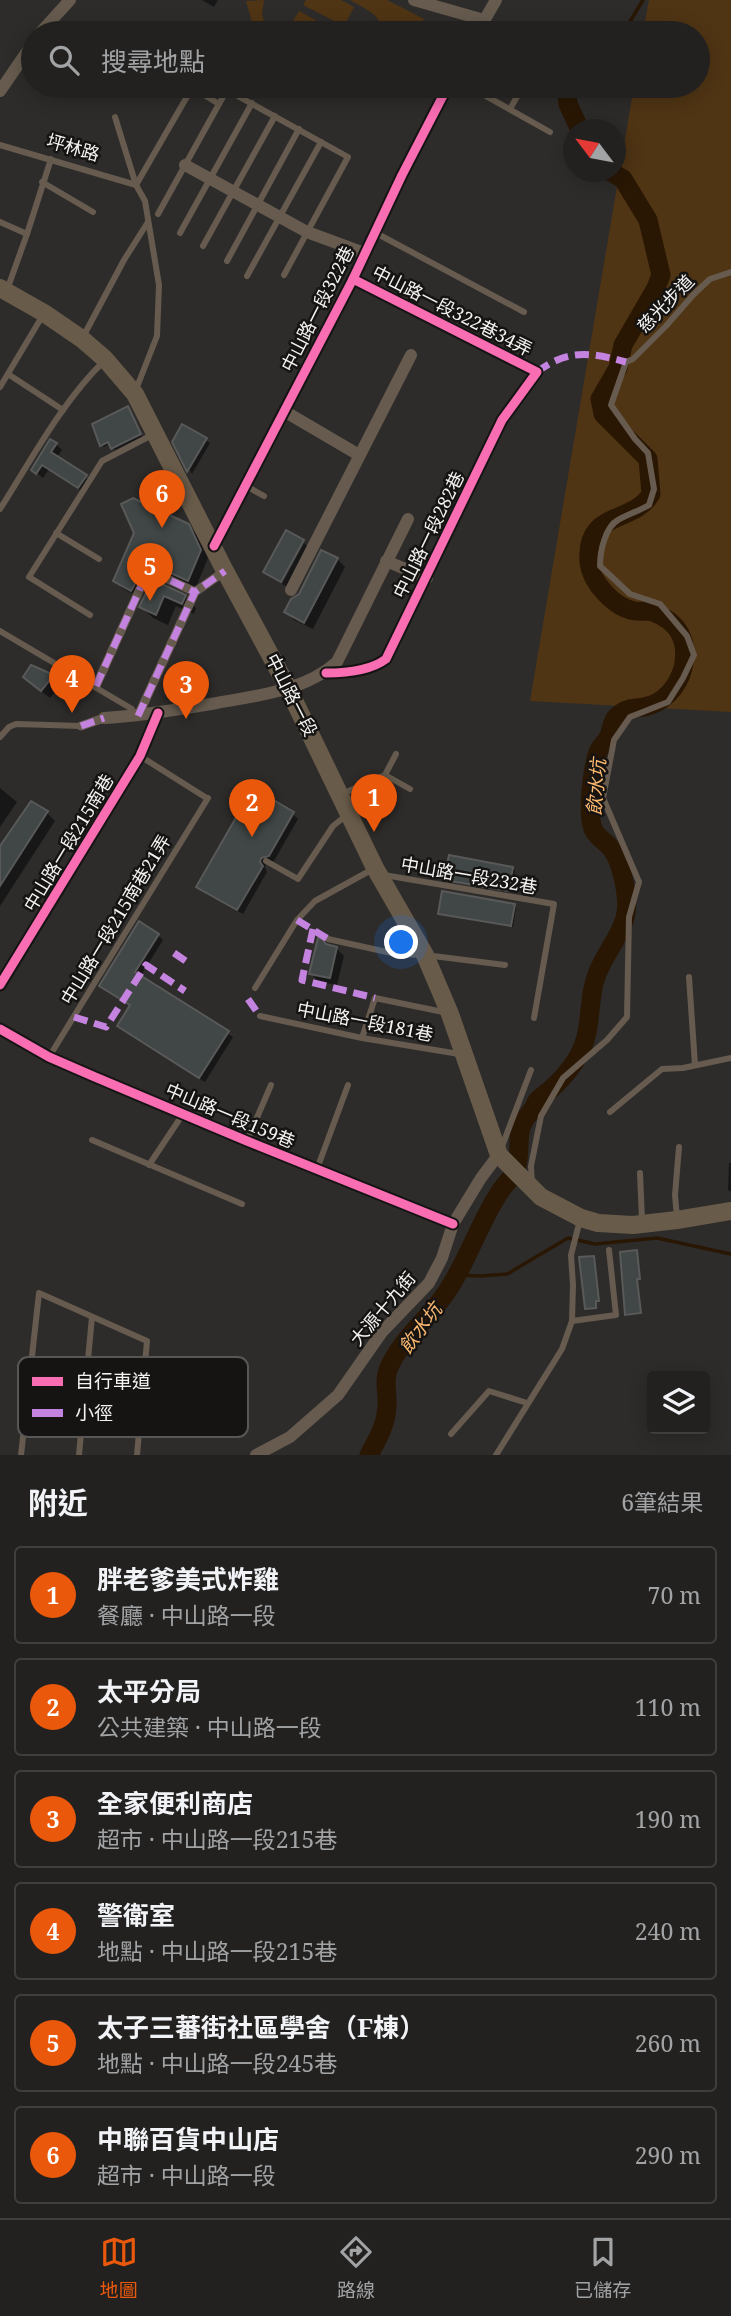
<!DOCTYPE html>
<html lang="zh-TW">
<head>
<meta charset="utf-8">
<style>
	:root { --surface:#222120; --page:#2e2e2d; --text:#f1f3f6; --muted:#a2a3a5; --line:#3f3e3e; --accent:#ea580c }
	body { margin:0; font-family:"Noto Serif","Noto Sans TC",serif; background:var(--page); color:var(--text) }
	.controls { position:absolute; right:21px; bottom:21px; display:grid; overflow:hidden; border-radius:7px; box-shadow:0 4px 18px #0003 }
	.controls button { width:63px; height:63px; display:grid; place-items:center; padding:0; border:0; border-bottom:2px solid var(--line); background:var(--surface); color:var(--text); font:35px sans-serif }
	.compass { position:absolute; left:563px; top:119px; width:63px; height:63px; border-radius:50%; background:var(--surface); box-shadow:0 4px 18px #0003; rotate:302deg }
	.you { position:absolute; left:402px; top:943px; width:24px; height:24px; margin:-18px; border:5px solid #fff; border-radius:50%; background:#1a73e8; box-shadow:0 0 0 10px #1a73e833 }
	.badge { display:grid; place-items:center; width:46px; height:46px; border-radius:50%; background:var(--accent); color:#fff; font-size:23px; font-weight:700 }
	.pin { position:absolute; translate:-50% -58px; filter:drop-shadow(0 2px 4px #0008) }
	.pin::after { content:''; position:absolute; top:37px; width:24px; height:21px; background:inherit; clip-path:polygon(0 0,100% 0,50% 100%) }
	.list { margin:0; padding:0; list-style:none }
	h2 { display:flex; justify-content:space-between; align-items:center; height:91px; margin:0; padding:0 28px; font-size:30px }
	h2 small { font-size:23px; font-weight:400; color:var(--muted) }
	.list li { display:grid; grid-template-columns:46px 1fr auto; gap:21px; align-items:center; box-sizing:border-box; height:98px; margin:0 14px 14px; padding:0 14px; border:2px solid var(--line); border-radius:7px }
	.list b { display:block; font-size:26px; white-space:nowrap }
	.list p { margin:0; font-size:23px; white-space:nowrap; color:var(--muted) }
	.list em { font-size:23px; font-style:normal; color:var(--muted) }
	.icon { flex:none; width:38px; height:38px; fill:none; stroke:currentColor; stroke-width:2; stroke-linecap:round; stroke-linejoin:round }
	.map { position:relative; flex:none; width:731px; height:1455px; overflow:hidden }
	.search { position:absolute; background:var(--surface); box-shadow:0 4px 18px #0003; left:21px; right:21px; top:21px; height:77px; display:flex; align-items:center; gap:18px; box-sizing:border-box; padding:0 24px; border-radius:38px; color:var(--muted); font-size:26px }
	.sheet { height:763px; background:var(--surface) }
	nav { display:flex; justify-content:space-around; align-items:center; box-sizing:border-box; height:98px; border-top:2px solid var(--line); background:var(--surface); font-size:19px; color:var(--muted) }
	nav a { display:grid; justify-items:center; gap:4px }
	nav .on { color:var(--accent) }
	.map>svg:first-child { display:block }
	.green { fill:#503514 }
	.shadow { fill:#0007 }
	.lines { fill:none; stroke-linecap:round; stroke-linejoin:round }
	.stream { stroke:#291704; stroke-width:3.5 }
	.river { stroke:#291704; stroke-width:19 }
	.building { fill:#404746; stroke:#585958; stroke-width:2 }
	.service { stroke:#665b4e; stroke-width:6 }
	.pedestrian { stroke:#665b4e; stroke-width:9 }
	.minor { stroke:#665b4e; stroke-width:12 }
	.secondary { stroke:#695b49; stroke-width:18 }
	.quiet { stroke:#c483df; stroke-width:7; stroke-dasharray:14 7; stroke-linecap:butt }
	.cycleway-casing { stroke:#151413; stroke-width:13 }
	.cycleway { stroke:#f96db3; stroke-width:9 }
	.labels { text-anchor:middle; stroke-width:5; stroke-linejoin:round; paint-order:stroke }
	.street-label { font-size:18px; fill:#f4f3f1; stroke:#151413 }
	.water-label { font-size:19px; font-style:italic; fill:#fcb86f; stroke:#151413 }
	.key { fill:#151413; stroke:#585756; stroke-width:2 }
	.key-label { font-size:19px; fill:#f4f3f1 }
</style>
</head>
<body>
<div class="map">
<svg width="731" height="1455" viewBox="0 0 731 1455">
	<rect width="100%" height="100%" fill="#2d2c2b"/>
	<g class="green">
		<polygon points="264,0 262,14 266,28 277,33 255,33 246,1"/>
		<polygon points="306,0 341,0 354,7 344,26 303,5"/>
		<path d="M350 0H387L424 19 417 31 400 22 399 33H382C382 14 365 9 350 0Z"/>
		<polygon points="649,0 731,0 731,712 530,701 634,86 698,86 698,33 643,33"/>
		<polygon points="299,11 339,33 294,33 288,30"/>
	</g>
	<g class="shadow">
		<polygon points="202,0 218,0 214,7"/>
		<polygon points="130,411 142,437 115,450 110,444 104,447 102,445"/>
		<polygon points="183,427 210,443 192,474 174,442"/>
		<polygon points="56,444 62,450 57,457 91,482 85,493 49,469 43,478 33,470"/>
		<polygon points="188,526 196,534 208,558 196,587 164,573 147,582 139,597 122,588 115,580"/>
		<polygon points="304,543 310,549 289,588 282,584"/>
		<polygon points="337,559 345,567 313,629 294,620 286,612"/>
		<polygon points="151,586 185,597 196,608 194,614 176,606 168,625 153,618 142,607"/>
		<polygon points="32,667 53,677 61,685 50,698 33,685"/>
		<polygon points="0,788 17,802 0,827"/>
		<polygon points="32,804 47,813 55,821 0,906 0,849"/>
		<polygon points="293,814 298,819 274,861 266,862 265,868 267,872 243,914 203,892 198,886"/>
		<polygon points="512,868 515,870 511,892 448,881 446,879"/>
		<polygon points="514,905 516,908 513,927 442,915 440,913"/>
		<polygon points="158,935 163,940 140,977 233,1037 205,1082 124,1030 131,1006 107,991"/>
		<polygon points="328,947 336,948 344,956 337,985 319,982 311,974"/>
		<polygon points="729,1163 731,1163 731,1192 728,1190"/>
	</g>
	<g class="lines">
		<g class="stream">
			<polyline points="486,25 508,33"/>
			<polyline points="623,33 643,0"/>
			<polyline points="562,86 567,93 575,86"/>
			<polyline points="456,1275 481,1276 507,1274 568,1238 595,1244 657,1238 731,1254"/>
		</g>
		<g class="river">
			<polyline points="567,93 568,104 580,130"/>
			<path d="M369 1455C379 1437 388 1421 387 1400 387 1390 384 1380 388 1370 400 1339 431 1317 448 1290 469 1258 480 1221 501 1190 506 1183 516 1174 517 1165 521 1150 516 1133 525 1119 527 1116 530 1114 532 1110 535 1107 535 1103 538 1100 541 1096 547 1093 551 1089 563 1078 577 1062 583 1046 592 1025 588 999 596 977 603 956 619 939 625 918 630 901 622 859 609 846 603 840 597 837 593 829 587 812 592 770 598 752 600 747 605 743 608 738 613 728 610 720 621 713 628 708 635 708 644 707 663 704 678 687 683 668 689 641 679 622 653 612 647 610 641 612 635 611 615 608 591 583 589 562 585 509 633 525 651 494L648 459 603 414 600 399 618 368 623 345 656 288 661 275 648 220 623 179 611 172"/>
		</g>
	</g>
	<g class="building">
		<polygon points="128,406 141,434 111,449 108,442 100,446 92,424"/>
		<polygon points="182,424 207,438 187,472 172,442"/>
		<polygon points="50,439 57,443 51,452 87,475 78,488 42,465 36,474 31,470"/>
		<polygon points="133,498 189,524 201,550 188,581 155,566 140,575 131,591 113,581 134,533 121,504"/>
		<polygon points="286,530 304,540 281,582 263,572"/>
		<polygon points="321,550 338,558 304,623 284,612 291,599 299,594"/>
		<polygon points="155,581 186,595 182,604 164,596 156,615 139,607 150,585"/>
		<polygon points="31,665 54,675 41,691 23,677"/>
		<polygon points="253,788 294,812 269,856 261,858 260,862 263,866 237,910 196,887"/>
		<polygon points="31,801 48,811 0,886 0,846"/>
		<polygon points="449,855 513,867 509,891 444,880"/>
		<polygon points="442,891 515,904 511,926 438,914"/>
		<polygon points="139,921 159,934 135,972 229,1031 199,1078 117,1026 130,1005 99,986"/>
		<polygon points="318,938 322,939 326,944 337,947 330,978 309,974"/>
		<polygon points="637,1250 640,1279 637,1279 641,1313 625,1315 620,1252"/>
		<polygon points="594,1256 599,1301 596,1301 596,1308 585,1309 579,1257"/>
	</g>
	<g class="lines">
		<g class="service">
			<polyline points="468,86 550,132"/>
			<polyline points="219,104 227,90 348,157 284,275"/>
			<polyline points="510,109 523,86"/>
			<polyline points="115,117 136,185 145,201 159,285 157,336 135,392"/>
			<polyline points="0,145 136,185 192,88"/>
			<polyline points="42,182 93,212"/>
			<polyline points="158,214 219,104 191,87"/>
			<polyline points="0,222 27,234"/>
			<polyline points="374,232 524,312"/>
			<polyline points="180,233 252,103"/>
			<polyline points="203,246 275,116"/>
			<polyline points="227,261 299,129"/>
			<polyline points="247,276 321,142"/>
			<polyline points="7,290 27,234 51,159"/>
			<polyline points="83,337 124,260 148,222"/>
			<polyline points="8,374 63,410"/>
			<polyline points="0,387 43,315"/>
			<polyline points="246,486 264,496"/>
			<path d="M0 509C32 459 61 403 104 361"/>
			<polyline points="56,533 99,559"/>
			<polyline points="90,615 29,577 102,461 152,435"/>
			<polyline points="0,631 132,709 133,715"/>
			<polyline points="0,737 9,727 16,724 81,726"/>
			<polyline points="140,756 205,797"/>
			<polyline points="385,775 396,754"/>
			<polyline points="342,794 385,775 410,789"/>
			<polyline points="266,861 298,879 333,826 348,814"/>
			<polyline points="384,875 554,904 534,1018"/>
			<polyline points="328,939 396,954 425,955 505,965"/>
			<polyline points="689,977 695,1065"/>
			<polyline points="255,988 297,920 315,901 373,869"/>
			<polyline points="260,1016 362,1038 459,1054"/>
			<polyline points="362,1038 375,998 448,1013"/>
			<polyline points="49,1057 208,798"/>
			<polyline points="610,1112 662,1069 683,1068 731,1058"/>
			<polyline points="92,1140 242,1204"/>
			<polyline points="247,1141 271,1085"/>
			<polyline points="501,1149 531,1070"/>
			<polyline points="149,1165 183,1114"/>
			<polyline points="317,1169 348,1085"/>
			<polyline points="640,1173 642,1220"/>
			<path d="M532 1183 531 1166 541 1116 563 1078 607 1040 627 1017 629 917 639 882 603 798 614 740 630 717 668 702 683 678 694 655 687 636 660 604 630 594 600 566C600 552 605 527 618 520 628 514 639 511 649 505L654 489 648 453 635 439 611 405 626 362 633 359 666 326 693 295 710 279 731 272"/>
			<polyline points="677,1218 675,1195 679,1147"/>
			<polyline points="572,1321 616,1315 609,1250"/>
			<polyline points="451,1434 489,1391 527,1403"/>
			<polyline points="21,1455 39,1293 147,1341 137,1455"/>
			<polyline points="79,1455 92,1317"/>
			<polyline points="496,1455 562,1349 572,1321 573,1285 571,1255 580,1220"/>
		</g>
		<g class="pedestrian">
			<polyline points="96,686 144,580 155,573 195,592"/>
			<polyline points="138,716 195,592 225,571"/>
			<polyline points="81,726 104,718"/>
		</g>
		<g class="minor">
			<polyline points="414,0 484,20"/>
			<polyline points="40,33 70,0"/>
			<polyline points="477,33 496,0"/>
			<polyline points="0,91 33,43"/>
			<polyline points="185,165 307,232 364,253"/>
			<polyline points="284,411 359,455"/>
			<polyline points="214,546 353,279 402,175 448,86"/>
			<polyline points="386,561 427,578"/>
			<polyline points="291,590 411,355"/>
			<path d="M326 673C346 673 370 671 386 659L502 420 537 372 353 279"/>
			<path d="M104 718C141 716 175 710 211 704 253 696 304 692 337 662L408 519"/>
			<polyline points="0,985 140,756 158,713"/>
			<polyline points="0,1029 49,1057 95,1077 247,1141 453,1224"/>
			<polyline points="256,1455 290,1437 338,1395 382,1332 429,1283 442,1258 453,1224 481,1178 499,1154"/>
		</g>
		<polyline class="secondary" points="0,288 44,313 82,339 105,359 135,394 225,571 288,688 375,868 425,955 450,1014 499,1155 541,1197 581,1218 598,1223 633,1225 677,1220 731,1211"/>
		<g class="quiet">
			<path d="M537 372C568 349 589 352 626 362"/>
			<polyline points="96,686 144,580 155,573 195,592"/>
			<polyline points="138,716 195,592 225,571"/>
			<polyline points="81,726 104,718"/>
			<polyline points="297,920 328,939"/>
			<polyline points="313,929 302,980 375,998"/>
			<polyline points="174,953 187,962"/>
			<polyline points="248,999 260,1016"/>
			<polyline points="74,1017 106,1027 146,965 185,991"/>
		</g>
		<g class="cycleway-casing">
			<g id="cycleway">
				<polyline points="214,546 353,279 402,175 448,86"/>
				<path d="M326 673C346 673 370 671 386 659L502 420 537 372 353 279"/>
				<polyline points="0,985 140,756 158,713"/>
				<polyline points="0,1029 49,1057 95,1077 247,1141 453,1224"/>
			</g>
		</g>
		<use href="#cycleway" class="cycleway"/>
	</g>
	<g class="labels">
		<g class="street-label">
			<text transform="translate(73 148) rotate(16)" y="6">坪林路</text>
			<text transform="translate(666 304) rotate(-46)" y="6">慈光步道</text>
			<text transform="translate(318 309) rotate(-63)" y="6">中山路一段322巷</text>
			<text transform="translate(452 311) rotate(27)" y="6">中山路一段322巷34弄</text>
			<text transform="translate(429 535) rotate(-64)" y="6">中山路一段282巷</text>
			<text transform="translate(291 695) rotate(63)" y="6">中山路一段</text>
			<text transform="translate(69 843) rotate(-59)" y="6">中山路一段215南巷</text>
			<text transform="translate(469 876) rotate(10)" y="6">中山路一段232巷</text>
			<text transform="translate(116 920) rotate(-59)" y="6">中山路一段215南巷21弄</text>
			<text transform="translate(365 1022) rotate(11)" y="6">中山路一段181巷</text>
			<text transform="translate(230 1116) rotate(23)" y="6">中山路一段159巷</text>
			<text transform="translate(383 1309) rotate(-50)" y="6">大源十九街</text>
		</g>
		<g class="water-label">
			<text transform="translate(596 787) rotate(-85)" y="7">飲水坑</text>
			<text transform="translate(420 1328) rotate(-53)" y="7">飲水坑</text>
		</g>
	</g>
	<rect x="18" y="1357" width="230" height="80" rx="10" class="key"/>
	<rect x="32" y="1377" width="31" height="9" fill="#f96db3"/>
	<rect x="32" y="1409" width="31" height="8" fill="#c483df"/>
	<g class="key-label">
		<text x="75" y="1388">自行車道</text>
		<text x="75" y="1420">小徑</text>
	</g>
</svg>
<div class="controls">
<button><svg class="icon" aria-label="layers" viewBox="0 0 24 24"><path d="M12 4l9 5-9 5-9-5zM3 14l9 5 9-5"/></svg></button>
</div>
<svg class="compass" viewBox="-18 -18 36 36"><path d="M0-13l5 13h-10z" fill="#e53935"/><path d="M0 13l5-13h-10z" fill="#a2a3a5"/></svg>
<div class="you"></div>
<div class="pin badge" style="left:374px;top:832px">1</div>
<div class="pin badge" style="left:252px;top:837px">2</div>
<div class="pin badge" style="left:186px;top:719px">3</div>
<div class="pin badge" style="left:72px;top:713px">4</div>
<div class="pin badge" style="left:150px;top:601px">5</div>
<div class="pin badge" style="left:162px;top:528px">6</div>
<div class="search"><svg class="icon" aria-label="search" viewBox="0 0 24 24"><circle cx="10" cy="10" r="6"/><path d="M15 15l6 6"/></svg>搜尋地點</div>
</div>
<section class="sheet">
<h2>附近<small>6筆結果</small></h2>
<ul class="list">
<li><span class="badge">1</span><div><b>胖老爹美式炸雞</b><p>餐廳 · 中山路一段</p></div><em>70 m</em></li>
<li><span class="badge">2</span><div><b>太平分局</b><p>公共建築 · 中山路一段</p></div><em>110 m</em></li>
<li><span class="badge">3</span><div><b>全家便利商店</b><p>超市 · 中山路一段215巷</p></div><em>190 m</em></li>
<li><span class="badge">4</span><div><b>警衛室</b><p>地點 · 中山路一段215巷</p></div><em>240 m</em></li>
<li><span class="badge">5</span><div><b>太子三蕃街社區學舍（F棟）</b><p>地點 · 中山路一段245巷</p></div><em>260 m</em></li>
<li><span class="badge">6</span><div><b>中聯百貨中山店</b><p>超市 · 中山路一段</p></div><em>290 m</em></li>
</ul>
</section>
<nav>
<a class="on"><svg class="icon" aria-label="map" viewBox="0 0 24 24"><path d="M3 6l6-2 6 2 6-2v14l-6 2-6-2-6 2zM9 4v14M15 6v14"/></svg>地圖</a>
<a><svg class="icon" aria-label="directions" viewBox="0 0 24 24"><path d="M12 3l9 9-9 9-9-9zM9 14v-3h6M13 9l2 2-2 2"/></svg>路線</a>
<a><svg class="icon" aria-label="saved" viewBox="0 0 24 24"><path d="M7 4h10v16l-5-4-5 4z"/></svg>已儲存</a>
</nav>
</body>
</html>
